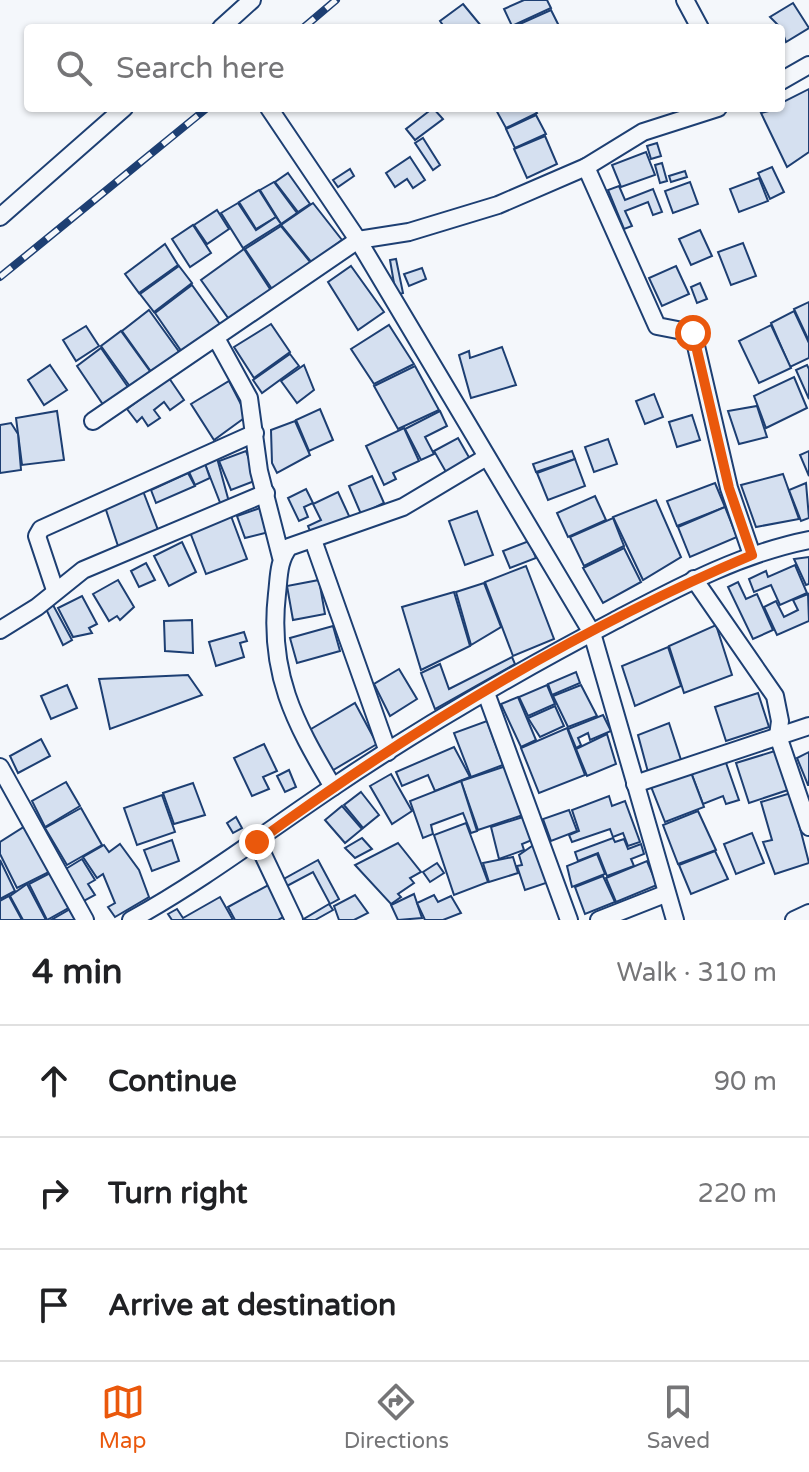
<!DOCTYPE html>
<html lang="en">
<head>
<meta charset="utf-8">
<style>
	:root { --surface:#fff; --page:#f2f2f2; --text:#202124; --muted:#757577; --line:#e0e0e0; --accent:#ea580c }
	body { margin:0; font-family:"Varela Round",sans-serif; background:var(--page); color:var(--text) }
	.stop { position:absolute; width:24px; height:24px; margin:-18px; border:6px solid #ea580c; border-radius:50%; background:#fff }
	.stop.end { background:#ea580c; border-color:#fff; box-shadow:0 2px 8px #0008 }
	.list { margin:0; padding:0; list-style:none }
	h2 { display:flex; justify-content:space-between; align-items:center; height:104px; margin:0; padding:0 32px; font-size:34px }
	h2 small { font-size:26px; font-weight:400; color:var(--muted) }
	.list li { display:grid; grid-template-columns:52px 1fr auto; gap:24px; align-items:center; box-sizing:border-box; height:112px; padding:0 32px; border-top:2px solid var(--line) }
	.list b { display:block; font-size:30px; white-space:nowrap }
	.list em { font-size:26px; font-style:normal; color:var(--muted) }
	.icon { flex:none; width:44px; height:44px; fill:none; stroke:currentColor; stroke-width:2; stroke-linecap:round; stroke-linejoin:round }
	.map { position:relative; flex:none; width:809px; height:920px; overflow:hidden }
	.search { position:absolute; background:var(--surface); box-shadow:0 2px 6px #0004; left:24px; right:24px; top:24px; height:88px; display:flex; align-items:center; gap:20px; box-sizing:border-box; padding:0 28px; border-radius:8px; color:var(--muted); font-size:30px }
	.sheet { height:440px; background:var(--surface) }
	nav { display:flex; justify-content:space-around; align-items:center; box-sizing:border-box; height:112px; border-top:2px solid var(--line); background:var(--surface); font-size:22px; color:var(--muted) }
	nav a { display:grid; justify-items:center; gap:4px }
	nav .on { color:var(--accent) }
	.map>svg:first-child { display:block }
	.building { fill:#d5e0f0; stroke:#1d3f73; stroke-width:2 }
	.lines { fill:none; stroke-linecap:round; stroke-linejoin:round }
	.street-casing { stroke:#1d3f73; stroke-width:20 }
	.street { stroke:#f4f7fb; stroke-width:16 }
	.rail-casing { stroke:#1d3f73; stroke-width:8 }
	.rail { stroke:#f4f7fb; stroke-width:5; stroke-dasharray:15; stroke-linecap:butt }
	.route { stroke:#ea580c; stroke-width:10 }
</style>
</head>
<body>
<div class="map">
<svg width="809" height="920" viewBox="0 0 809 920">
	<rect width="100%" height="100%" fill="#f4f7fb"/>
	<g class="building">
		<polygon points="524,0 547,0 551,8 512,26 504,9"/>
		<polygon points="793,3 809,28 786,42 781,28 770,17"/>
		<polygon points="463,4 482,27 481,28 445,28 440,21"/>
		<polygon points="551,10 560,28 513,27"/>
		<polygon points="809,89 809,152 787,167 761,113 781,108 781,103"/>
		<polygon points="433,108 443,119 415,140 406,129"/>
		<polygon points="495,108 534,108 537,113 506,128"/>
		<polygon points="536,115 546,134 515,148 506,129"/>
		<polygon points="545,136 557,164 527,178 514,149"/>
		<polygon points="423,138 440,165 433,170 415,143"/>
		<polygon points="657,143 661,156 651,159 647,146"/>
		<polygon points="646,152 655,175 621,187 612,165"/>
		<polygon points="410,157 425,180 413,188 407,179 395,187 386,173"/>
		<polygon points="662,163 667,181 660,183 655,165"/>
		<polygon points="772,167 784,192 770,199 758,173"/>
		<polygon points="350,169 354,176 338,187 333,180"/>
		<polygon points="685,171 687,177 671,182 669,176"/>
		<polygon points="288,173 310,204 298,212 275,182"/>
		<polygon points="759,178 768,201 739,212 730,189"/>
		<polygon points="274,182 297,213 281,224 260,190"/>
		<polygon points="690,182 698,204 673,213 665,191"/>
		<polygon points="619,186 625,200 653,189 662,212 653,215 648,202 625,211 632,226 624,229 608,190"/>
		<polygon points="259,190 276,217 256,229 239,202"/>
		<polygon points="238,203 256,230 276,217 281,224 243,248 221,213"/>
		<polygon points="313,203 342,240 312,263 281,225"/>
		<polygon points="217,210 229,229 207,244 194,225"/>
		<polygon points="193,225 211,253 190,267 172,239"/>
		<polygon points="281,226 311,263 274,292 245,249"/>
		<polygon points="700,230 712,256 691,265 679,239"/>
		<polygon points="743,243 756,276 731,285 718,252"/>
		<polygon points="165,244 178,265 139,293 125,274"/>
		<polygon points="244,249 272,292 231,322 201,280"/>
		<polygon points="396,259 403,293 396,295 390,260"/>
		<polygon points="179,266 192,283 154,312 140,294"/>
		<polygon points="351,266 384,312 358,330 328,282"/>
		<polygon points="676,266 689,294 662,306 649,278"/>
		<polygon points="422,268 426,279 409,286 404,274"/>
		<polygon points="700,283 707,299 697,303 691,287"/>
		<polygon points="192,285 222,327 184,355 155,313"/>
		<polygon points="809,302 809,341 794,309"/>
		<polygon points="149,310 180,353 152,373 122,331"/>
		<polygon points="794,311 809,343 809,358 790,367 771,323"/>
		<polygon points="271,324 290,352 254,378 234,347"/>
		<polygon points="389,325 414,364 374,384 351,349"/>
		<polygon points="771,325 791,368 759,383 739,341"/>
		<polygon points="86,326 99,346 76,361 63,340"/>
		<polygon points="121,331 152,374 131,388 101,346"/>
		<polygon points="502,347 516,385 471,398 459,355 469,351 470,358"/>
		<polygon points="101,348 130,390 106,409 77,366"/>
		<polygon points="290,354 299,366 262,393 253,380"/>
		<polygon points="50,365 67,390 44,405 28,380"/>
		<polygon points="304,365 314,390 297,403 281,381"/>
		<polygon points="807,365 809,369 809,399 796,370"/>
		<polygon points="415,366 439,410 398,429 374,386"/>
		<polygon points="794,377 807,408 766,428 754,396"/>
		<polygon points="169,378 184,400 170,410 164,402 154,410 160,418 148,426 142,417 137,422 127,409"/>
		<polygon points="229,381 247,416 214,440 191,404"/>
		<polygon points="654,394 663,417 645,424 636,401"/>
		<polygon points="757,406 767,437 739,444 728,411"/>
		<polygon points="320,409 333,440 309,451 296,420"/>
		<polygon points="57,411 64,460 22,465 16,418"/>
		<polygon points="440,411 447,426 425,437 434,454 421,460 405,429"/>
		<polygon points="692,415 700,440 677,447 669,422"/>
		<polygon points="295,421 310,455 277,473 272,463 271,430"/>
		<polygon points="11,423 18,434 21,470 0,473 0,425"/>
		<polygon points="404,428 419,461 393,473 396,479 384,485 366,446"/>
		<polygon points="458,438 470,459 446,472 434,451"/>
		<polygon points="608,439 617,464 594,472 585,447"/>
		<polygon points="246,451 257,480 231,490 219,461"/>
		<polygon points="572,451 575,459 536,472 533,464"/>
		<polygon points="809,451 809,476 800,455"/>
		<polygon points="217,458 229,502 221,505 205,464"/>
		<polygon points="575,459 585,486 548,500 537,473"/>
		<polygon points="205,464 210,478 195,485 189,472"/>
		<polygon points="188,473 195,486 156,503 151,490"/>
		<polygon points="783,474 799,519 756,527 741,485"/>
		<polygon points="372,476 384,503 361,514 349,486"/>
		<polygon points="715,483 725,507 677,526 667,501"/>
		<polygon points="806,483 809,518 801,521 789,490"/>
		<polygon points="306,489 313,503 304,507 308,517 299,521 288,498"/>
		<polygon points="143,491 158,530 118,546 105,507"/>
		<polygon points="338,492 350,518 312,536 308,526 321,520 313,504"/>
		<polygon points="595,496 606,520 568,537 557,513"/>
		<polygon points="656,500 681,557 643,580 613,517"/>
		<polygon points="263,507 269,532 245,538 237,516"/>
		<polygon points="725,507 737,537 690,557 678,527"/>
		<polygon points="477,511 493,555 465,565 449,521"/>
		<polygon points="231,516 247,559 206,574 190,532"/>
		<polygon points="613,518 624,546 584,566 570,537"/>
		<polygon points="529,541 536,558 510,568 503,551"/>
		<polygon points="182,542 196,572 169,586 154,556"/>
		<polygon points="624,548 641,582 603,603 583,568"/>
		<polygon points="809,557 809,584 806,585 794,559"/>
		<polygon points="146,563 155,580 139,587 131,571"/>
		<polygon points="795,565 807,593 780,605 771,585 754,592 749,579 766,571 768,577"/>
		<polygon points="526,566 554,639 513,656 485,582"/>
		<polygon points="118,580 134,607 120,620 117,616 109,621 93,594"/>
		<polygon points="319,580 325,614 293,620 287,586"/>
		<polygon points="738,582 746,599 757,594 773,630 753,639 728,587"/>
		<polygon points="484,583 501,627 471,645 456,592"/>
		<polygon points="454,592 470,646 421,670 402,607"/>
		<polygon points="808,594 809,621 777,635 764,607 776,601 784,617 798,610 793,600"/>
		<polygon points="82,596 97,624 89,628 92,633 73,637 58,608"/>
		<polygon points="53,605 72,640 63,645 46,609"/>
		<polygon points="192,620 193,653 165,651 164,621"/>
		<polygon points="716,625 732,675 684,693 669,646"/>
		<polygon points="333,626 340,651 297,663 290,638"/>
		<polygon points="244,632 247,641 240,643 244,657 216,666 209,642"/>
		<polygon points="668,647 681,686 635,706 622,666"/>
		<polygon points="512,657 515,664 435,709 421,673 440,664 449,689"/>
		<polygon points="399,669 417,699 390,716 374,684"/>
		<polygon points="576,672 580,683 552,695 548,684"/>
		<polygon points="188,675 202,695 110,729 99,679"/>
		<polygon points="67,685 77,708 51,719 41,696"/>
		<polygon points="547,685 555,704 528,716 519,697"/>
		<polygon points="581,685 597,716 568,727 553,696"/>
		<polygon points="758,693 769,727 726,741 715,707"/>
		<polygon points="518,697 536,740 521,747 501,704"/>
		<polygon points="355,703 377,744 330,772 306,732"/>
		<polygon points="555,706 564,726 540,737 528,718"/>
		<polygon points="603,715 611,731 590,740 588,733 578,738 581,745 576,748 568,729"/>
		<polygon points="487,721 503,765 471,777 454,733"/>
		<polygon points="669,723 681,760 648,772 638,735"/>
		<polygon points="567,728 585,775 539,793 521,748"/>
		<polygon points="607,734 616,764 587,776 576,749"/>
		<polygon points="41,739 50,756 18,773 10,756"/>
		<polygon points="264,744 277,771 263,777 269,789 252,796 234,758"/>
		<polygon points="454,747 470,777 435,791 428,775 402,786 396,772"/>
		<polygon points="778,750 791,789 749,803 736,763"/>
		<polygon points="809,752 809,785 808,785 797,758"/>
		<polygon points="725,760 739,800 726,804 723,796 703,804 691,772"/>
		<polygon points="506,766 523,815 478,830 461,781"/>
		<polygon points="289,770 296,787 285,792 277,776"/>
		<polygon points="690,770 704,807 665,822 650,784"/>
		<polygon points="391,774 412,811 392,824 370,786"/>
		<polygon points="461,781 477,831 471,833 463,813 431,825 433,834 423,838 410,801"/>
		<polygon points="66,782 80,806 45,827 32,801"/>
		<polygon points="193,783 205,815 174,824 163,793"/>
		<polygon points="361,792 379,815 363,828 344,805"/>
		<polygon points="791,793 809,863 775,874 763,842 772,840 761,802"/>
		<polygon points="162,795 175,832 137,845 124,808"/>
		<polygon points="609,796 612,806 625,801 640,842 628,846 623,833 613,837 610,829 572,842 569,835 579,831 572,810"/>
		<polygon points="342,806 362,829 345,843 325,820"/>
		<polygon points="81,808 102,845 67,865 45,828"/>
		<polygon points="569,810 577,831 551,841 543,819"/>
		<polygon points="698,811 716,850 678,864 663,825"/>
		<polygon points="236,817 242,828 233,833 227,823"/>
		<polygon points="523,817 532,840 522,844 524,850 499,859 491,827"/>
		<polygon points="30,823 53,870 17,888 0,854 0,842"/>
		<polygon points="466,823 488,882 454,895 434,835"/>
		<polygon points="752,833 764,863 736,874 724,844"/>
		<polygon points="362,838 372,849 355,858 345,848"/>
		<polygon points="613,838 615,842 624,839 628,849 641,844 644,854 631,859 634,866 607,876 598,853 578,861 575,852"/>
		<polygon points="172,840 179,861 152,871 144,850"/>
		<polygon points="398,843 421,872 410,878 414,883 398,894 401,897 391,904 355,865"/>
		<polygon points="120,844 139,870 149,897 115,917 108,907 115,903 103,874 97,878 83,857 104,845 109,852"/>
		<polygon points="535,844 552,881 525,890 517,866 522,865 519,855"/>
		<polygon points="715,851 728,879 691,894 679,865"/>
		<polygon points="597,854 605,874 572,887 567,866"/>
		<polygon points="513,857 518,873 489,882 483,863"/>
		<polygon points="82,859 95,880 88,884 95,895 82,902 64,870"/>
		<polygon points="0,860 15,891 0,899"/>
		<polygon points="318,860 339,899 330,904 313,872 285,887 282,880"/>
		<polygon points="647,861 657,885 616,902 606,878"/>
		<polygon points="437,863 444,873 430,882 423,872"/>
		<polygon points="54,871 72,906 47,920 29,884"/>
		<polygon points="603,876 615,902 585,914 575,887"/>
		<polygon points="272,883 289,914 278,920 235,920 228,907"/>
		<polygon points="27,884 46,920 23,920 10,896"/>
		<polygon points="414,894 422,918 398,920 391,905"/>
		<polygon points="355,895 368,913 354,920 339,920 334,906"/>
		<polygon points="434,895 438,902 451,896 461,913 443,920 425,920 417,903"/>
		<polygon points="9,896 22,920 0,920 0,901"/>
		<polygon points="220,897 233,920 172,920 168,914 177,909 183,918"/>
		<polygon points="329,904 333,910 315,920 302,920"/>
		<polygon points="72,908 79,920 51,920"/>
	</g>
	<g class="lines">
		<g class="street-casing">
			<g id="street">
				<polyline points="685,0 700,28"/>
				<polyline points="221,28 252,0"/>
				<polyline points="781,81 809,65"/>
				<polyline points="269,108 358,240 592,633 675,920"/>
				<polyline points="586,167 657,326 693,333 729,488 752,555"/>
				<polyline points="0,217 124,108"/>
				<polyline points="216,338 249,398 259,471 281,557"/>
				<polyline points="93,421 358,240 409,232 498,205 586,167 643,132 718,108"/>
				<polyline points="313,540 388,752"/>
				<polyline points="694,579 775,696 780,721 778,736 809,827"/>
				<polyline points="55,590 37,536 41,529 255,433"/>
				<polyline points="0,630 37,607 83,570 266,493"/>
				<polyline points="486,693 569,920"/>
				<polyline points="0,767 85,920"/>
				<polyline points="635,784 809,726"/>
				<path d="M333 787C294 722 268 672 277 594 279 578 278 561 289 547L403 507 485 458"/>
				<polyline points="257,842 294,920"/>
				<path d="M131 920C202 881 266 832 333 787 423 726 519 671 614 621 677 588 739 554 809 540"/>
				<polyline points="599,920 665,894"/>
				<polyline points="794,920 809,913"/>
			</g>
		</g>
		<use href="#street" class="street"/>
		<g class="rail-casing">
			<g id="rail">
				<polyline points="303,28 336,0"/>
				<polyline points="0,277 207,108"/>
			</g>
		</g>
		<use href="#rail" class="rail"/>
	</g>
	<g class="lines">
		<path class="route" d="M257 842C409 731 579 628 752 555L729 488 693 333"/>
	</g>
</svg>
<div class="stop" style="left:693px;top:333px"></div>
<div class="stop end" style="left:257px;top:842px"></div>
<div class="search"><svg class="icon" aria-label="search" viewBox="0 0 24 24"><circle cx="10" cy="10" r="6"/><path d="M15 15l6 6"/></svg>Search here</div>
</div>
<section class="sheet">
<h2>4 min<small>Walk · 310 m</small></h2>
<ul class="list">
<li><svg class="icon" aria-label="ahead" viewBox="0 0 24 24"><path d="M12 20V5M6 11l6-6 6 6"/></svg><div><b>Continue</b></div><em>90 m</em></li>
<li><svg class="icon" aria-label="right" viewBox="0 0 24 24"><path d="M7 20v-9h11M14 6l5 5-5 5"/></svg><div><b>Turn right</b></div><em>220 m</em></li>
<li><svg class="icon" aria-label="arrive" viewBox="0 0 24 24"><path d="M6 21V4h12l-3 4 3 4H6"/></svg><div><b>Arrive at destination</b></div></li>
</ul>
</section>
<nav>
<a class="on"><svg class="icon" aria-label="map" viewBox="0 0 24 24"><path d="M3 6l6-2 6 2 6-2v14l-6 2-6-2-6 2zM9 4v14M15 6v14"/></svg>Map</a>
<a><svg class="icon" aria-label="directions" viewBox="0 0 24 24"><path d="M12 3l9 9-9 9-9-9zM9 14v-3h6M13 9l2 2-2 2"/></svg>Directions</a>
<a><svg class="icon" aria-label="saved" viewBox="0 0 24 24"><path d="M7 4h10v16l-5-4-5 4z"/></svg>Saved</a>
</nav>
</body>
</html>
